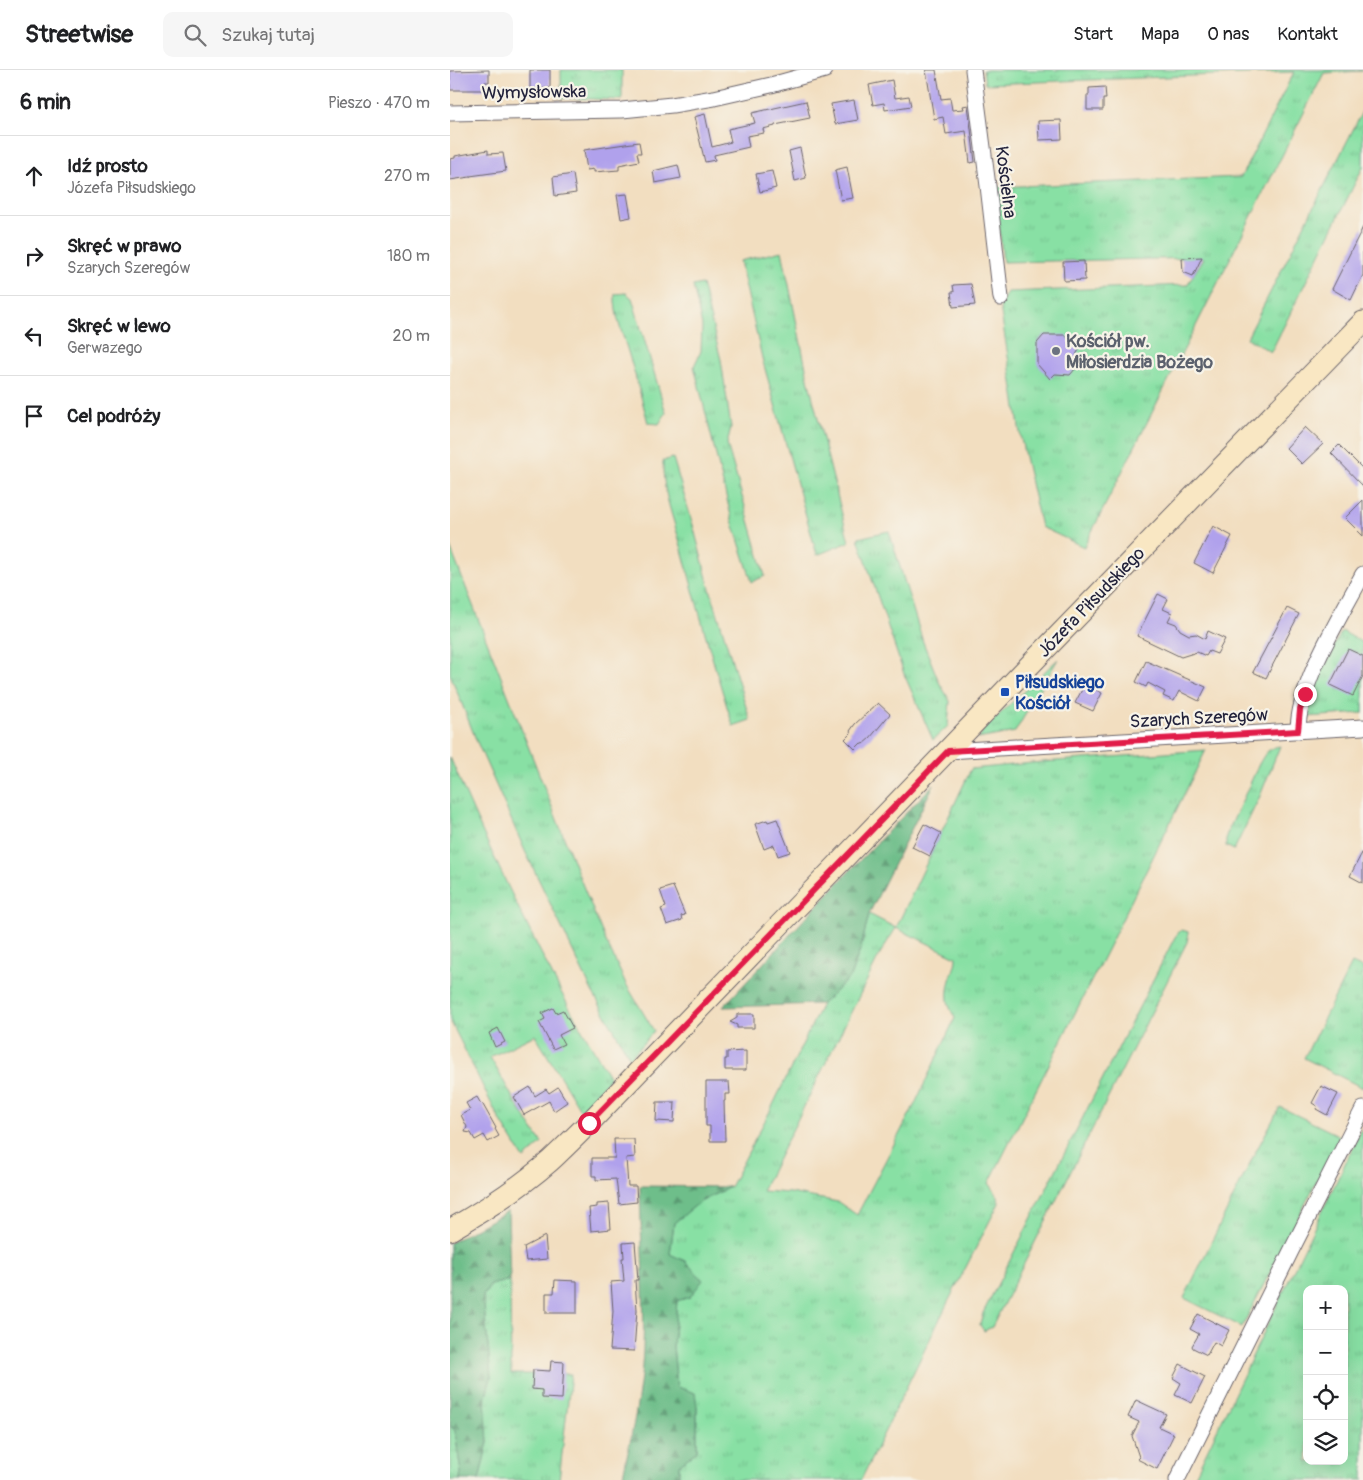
<!DOCTYPE html>
<html lang="pl">
<head>
<meta charset="utf-8">
<style>
	:root { --surface:#fff; --page:#f6f6f6; --text:#202124; --muted:#757577; --line:#e0e0e0 }
	body { margin:0; font-family:Pangolin,sans-serif; background:var(--page); color:var(--text) }
	.controls { position:absolute; right:15px; bottom:15px; display:grid; overflow:hidden; border-radius:10px; box-shadow:0 5px 20px #0002 }
	.controls button { width:45px; height:45px; display:grid; place-items:center; padding:0; border:0; border-bottom:1px solid var(--line); background:var(--surface); color:var(--text); font:25px sans-serif }
	.stop { position:absolute; width:15px; height:15px; margin:-11px; border:4px solid #e11d48; border-radius:50%; background:#fff }
	.stop.end { background:#e11d48; border-color:#fff; box-shadow:0 1px 5px #0008 }
	.list { margin:0; padding:0; list-style:none }
	h2 { display:flex; justify-content:space-between; align-items:center; height:65px; margin:0; padding:0 20px; font-size:21px }
	h2 small { font-size:16px; font-weight:400; color:var(--muted) }
	.list li { display:grid; grid-template-columns:32px 1fr auto; gap:15px; align-items:center; box-sizing:border-box; height:80px; padding:0 20px; border-top:1px solid var(--line) }
	.list b { display:block; font-size:19px; white-space:nowrap }
	.list p { margin:0; font-size:16px; white-space:nowrap; color:var(--muted) }
	.list em { font-size:16px; font-style:normal; color:var(--muted) }
	.icon { flex:none; width:28px; height:28px; fill:none; stroke:currentColor; stroke-width:2; stroke-linecap:round; stroke-linejoin:round }
	.map { position:relative; flex:none; width:913px; height:1410px; overflow:hidden }
	header { display:flex; align-items:center; gap:30px; box-sizing:border-box; height:70px; padding:0 25px; background:var(--surface); border-bottom:1px solid var(--line) }
	header strong { font-size:24px }
	nav { display:flex; gap:28px; margin-inline-start:auto; font-size:18px }
	.search { width:350px; height:45px; background:var(--page); display:flex; align-items:center; gap:12px; box-sizing:border-box; padding:0 18px; border-radius:10px; color:var(--muted); font-size:19px }
	main { display:flex }
	aside { flex:1; background:var(--surface) }
	.map>svg:first-child { display:block }
	.grass { fill:url(#grass-tufts); stroke:#558170; fill-rule:evenodd }
	.forest { fill:url(#forest-firs); stroke:#487062 }
	.building { fill:#b0a1ec }
	.lines { fill:none; stroke-linecap:round; stroke-linejoin:round }
	.street-casing { stroke:#6b646a; stroke-width:17 }
	.secondary-casing { stroke:#6b646a; stroke-width:23 }
	.street { stroke:#fff; stroke-width:15 }
	.secondary { stroke:#f9e7c3; stroke-width:21 }
	.route { stroke:#e11d48; stroke-width:6 }
	.worship-dot { fill:#6b7280; stroke:#f7f3e8; stroke-width:2 }
	.transit-dot { fill:#1a4fb4; stroke:#f7f3e8; stroke-width:2 }
	.labels { text-anchor:middle; stroke-width:4.5; stroke-linejoin:round; paint-order:stroke }
	.street-label { font-size:18px; fill:#22223b; stroke:#f7f3e8 }
	.worship-label { font-size:18px; font-weight:bold; fill:#5b616d; stroke:#f7f3e8; text-anchor:start }
	.transit-label { font-size:18px; font-weight:bold; fill:#164399; stroke:#f7f3e8; text-anchor:start }
</style>
</head>
<body>
<header>
<strong>Streetwise</strong>
<div class="search"><svg class="icon" aria-label="search" viewBox="0 0 24 24"><circle cx="10" cy="10" r="6"/><path d="M15 15l6 6"/></svg>Szukaj tutaj</div>
<nav><a>Start</a><a>Mapa</a><a>O nas</a><a>Kontakt</a></nav>
</header>
<main>
<aside>
<h2>6 min<small>Pieszo · 470 m</small></h2>
<ul class="list">
<li><svg class="icon" aria-label="ahead" viewBox="0 0 24 24"><path d="M12 20V5M6 11l6-6 6 6"/></svg><div><b>Idź prosto</b><p>Józefa Piłsudskiego</p></div><em>270 m</em></li>
<li><svg class="icon" aria-label="right" viewBox="0 0 24 24"><path d="M7 20v-9h11M14 6l5 5-5 5"/></svg><div><b>Skręć w prawo</b><p>Szarych Szeregów</p></div><em>180 m</em></li>
<li><svg class="icon" aria-label="left" viewBox="0 0 24 24"><path d="M17 20v-9H6M10 6l-5 5 5 5"/></svg><div><b>Skręć w lewo</b><p>Gerwazego</p></div><em>20 m</em></li>
<li><svg class="icon" aria-label="arrive" viewBox="0 0 24 24"><path d="M6 21V4h12l-3 4 3 4H6"/></svg><div><b>Cel podróży</b></div></li>
</ul>
</aside>
<div class="map">
<svg width="913" height="1410" viewBox="0 0 913 1410">
	<defs>
		<pattern id="grass-tufts" width="24" height="20" patternUnits="userSpaceOnUse" patternTransform="scale(1.25)"><rect width="24" height="20" fill="#88e0a4"/><path d="M3 7l-1-3M5 7V3M7 7l1-3M15 17l-1-3M17 17v-4M19 17l1-3" fill="none" stroke="#75c08e"/></pattern>
		<pattern id="forest-firs" width="22" height="20" patternUnits="userSpaceOnUse" patternTransform="scale(1.25)"><rect width="22" height="20" fill="#6ebe8a"/><path d="M5 1l3.5 6h-7zM16 11l3.5 6h-7z" fill="#5a9a72"/></pattern>
	</defs>
	<rect width="100%" height="100%" fill="#f7f3e8"/>
	<filter id="ink" filterUnits="userSpaceOnUse"><feTurbulence type="fractalNoise" baseFrequency=".02" numOctaves="2"/><feDisplacementMap in="SourceGraphic" scale="10" xChannelSelector="R" yChannelSelector="G"/><feConvolveMatrix kernelMatrix="1 2 1 2 8 2 1 2 1" color-interpolation-filters="sRGB"/></filter>
	<filter id="wash" filterUnits="userSpaceOnUse"><feTurbulence type="fractalNoise" baseFrequency=".0096" numOctaves="4" result="noise"/><feDisplacementMap in="SourceGraphic" scale="20" xChannelSelector="R" yChannelSelector="G"/><feGaussianBlur stdDeviation="1.12" result="paint"/><feColorMatrix in="noise" values="0 0 0 0 0 0 0 0 0 0 0 0 0 0 0 0 0 1.4 0 .05"/><feComposite in="paint" operator="in"/></filter>
	<g filter="url(#wash)">
		<rect width="100%" height="100%" fill="#f2dec0"/>
		<g class="grass">
			<polygon points="111,0 172,0 172,30 111,28"/>
			<polygon points="533,0 913,0 913,1 874,3 634,477 591,457 571,369 550,236 557,222 737,215 754,188 553,192 545,117 791,107 844,2 535,14"/>
			<polygon points="913,40 913,97 821,282 797,268"/>
			<polygon points="332,181 359,313 399,472 367,485 312,288 290,191"/>
			<polygon points="252,214 271,290 281,357 277,374 315,506 302,512 282,450 244,296 251,281 252,256 243,216"/>
			<path d="M176 223 182 228 216 343 209 354 198 353C192 330 186 307 179 285 173 264 164 246 165 224Z"/>
			<path d="M223 388 243 455 258 512 300 650 283 656C264 596 247 536 231 476 223 447 212 421 213 391Z"/>
			<polygon points="439,461 473,572 489,612 500,631 498,656 483,670 454,604 408,468"/>
			<polygon points="0,477 131,811 154,867 176,914 204,961 180,988 142,921 75,781 27,672 0,604"/>
			<polygon points="892,561 913,573 913,643 857,647 868,606"/>
			<polygon points="608,589 565,662 528,669 534,659"/>
			<path d="M830 676 810 726 784 780 776 776V766L809 694C815 684 817 678 830 676Z"/>
			<path d="M756 680 658 878 539 1113 548 1126 549 1133 498 1232 411 1410H229V1395L247 1381V1336L227 1317 223 1276 227 1230 240 1227 220 1184 224 1152 250 1132 280 1117 320 1041 372 934 400 907 411 877 419 844 446 858 521 699 593 692ZM446 858 506 887C506 897 501 904 499 914 496 928 498 936 505 948L465 1034 407 1145 388 1132 340 1123 312 1121 431 882Z"/>
			<path d="M0 687C33 767 71 845 111 922 126 951 144 979 160 1008L131 1041 85 965 40 987 67 1035 92 1073 74 1089 47 1045 0 950Z"/>
			<polygon points="731,860 739,862 737,872 542,1257 534,1261 530,1255 533,1243 725,867"/>
			<polygon points="902,893 913,898 913,1018 854,988"/>
			<polygon points="830,1037 890,1066 792,1257 734,1228 805,1083"/>
			<path d="M913 1056V1410H743ZM857 1219H894V1391H857Z"/>
			<polygon points="60,1210 61,1304 121,1304 109,1410 29,1410 38,1372 35,1330 41,1307 33,1226 41,1215"/>
			<polygon points="0,1355 5,1361 11,1403 10,1410 0,1410"/>
		</g>
		<g class="forest">
			<polygon points="484,714 419,844 411,877 400,907 372,934 273,937 386,815"/>
			<path d="M190 1116 280 1117 250 1132 224 1153 220 1184 235 1191 253 1210 240 1227 227 1231 223 1276 227 1317 245 1323 247 1336V1381L229 1395V1410H172C181 1367 191 1325 193 1281 195 1226 191 1171 190 1116Z"/>
			<polygon points="58,1141 60,1210 41,1215 33,1226 41,1307 35,1330 38,1372 29,1410 10,1410 11,1403 5,1361 0,1355 0,1173"/>
		</g>
		<g id="blocks">
			<g class="building">
				<polygon points="39,0 39,12 35,12 35,20 0,20 0,1"/>
				<polygon points="80,0 100,0 100,18 80,19"/>
				<polygon points="476,0 486,0 491,29 500,28 502,40 514,39 513,36 518,35 525,92 520,93 516,61 496,64 493,47 484,49"/>
				<polygon points="442,10 445,28 459,26 461,36 435,40 434,33 423,35 419,15"/>
				<polygon points="655,17 656,29 653,29 653,40 637,40 637,25 639,25 639,18"/>
				<polygon points="404,30 408,50 385,54 381,34"/>
				<polygon points="356,31 360,48 325,55 325,56 313,59 314,63 297,66 299,77 264,85 265,90 255,92 244,47 255,44 262,77 281,72 278,59 305,53 302,43"/>
				<polygon points="611,50 612,69 589,70 588,51"/>
				<polygon points="189,72 191,83 187,83 189,91 169,95 169,100 144,102 144,99 137,100 134,80"/>
				<polygon points="350,78 356,108 345,111 339,81"/>
				<polygon points="38,80 38,84 53,83 56,101 20,106 20,107 0,110 0,89 5,88 5,86"/>
				<polygon points="228,95 231,108 205,113 203,101"/>
				<polygon points="397,97 403,128 391,130 385,100"/>
				<polygon points="322,101 326,118 310,122 306,104"/>
				<polygon points="123,104 126,123 105,126 103,107"/>
				<polygon points="177,124 181,147 171,149 167,125"/>
				<polygon points="913,157 913,205 901,230 882,219"/>
				<polygon points="752,187 743,206 733,202 732,188"/>
				<polygon points="634,191 635,210 614,211 613,192"/>
				<polygon points="521,214 525,235 503,237 501,222 504,222 503,215"/>
				<polygon points="594,265 615,265 629,280 627,283 626,298 620,305 605,304 600,309 587,294 587,273"/>
				<polygon points="855,357 873,374 852,394 836,378"/>
				<polygon points="889,375 913,399 913,416 881,383"/>
				<polygon points="913,430 913,466 895,448"/>
				<polygon points="763,456 782,466 763,503 744,493"/>
				<polygon points="708,524 718,529 713,539 722,543 718,551 726,554 730,560 739,565 746,564 755,569 758,561 775,569 767,584 759,581 756,586 747,582 731,587 687,566"/>
				<polygon points="837,538 849,544 816,608 803,602"/>
				<polygon points="898,579 913,586 913,606 903,626 880,615"/>
				<polygon points="696,591 756,617 749,631 729,621 724,631 713,626 715,622 698,613 696,617 686,612"/>
				<polygon points="635,614 652,623 643,641 625,633"/>
				<polygon points="428,633 440,644 420,668 413,674 411,673 405,679 395,669 401,663 400,661 405,654"/>
				<polygon points="327,749 340,782 328,786 324,775 314,779 305,754 317,750 318,752"/>
				<polygon points="474,754 491,763 480,786 462,777"/>
				<polygon points="913,781 913,813 900,806"/>
				<polygon points="223,816 235,845 231,846 232,850 217,855 211,839 216,837 210,820"/>
				<polygon points="103,938 106,943 113,940 123,958 109,965 114,974 103,979 89,952 95,949 92,943"/>
				<polygon points="287,944 304,944 304,958 287,958 287,955 280,952 287,948"/>
				<polygon points="48,958 55,972 45,977 39,963"/>
				<polygon points="296,981 296,1000 275,1000 275,989 277,989 277,982"/>
				<polygon points="256,1012 279,1012 280,1024 275,1024 275,1031 274,1031 275,1071 260,1071 260,1056 256,1056"/>
				<polygon points="871,1016 888,1024 877,1045 866,1039 867,1036 862,1033"/>
				<polygon points="80,1017 85,1026 96,1019 99,1023 108,1017 117,1032 104,1041 99,1031 74,1045 64,1027"/>
				<polygon points="27,1027 31,1034 32,1033 46,1058 45,1059 49,1066 38,1072 34,1065 25,1070 21,1063 15,1062 17,1057 11,1045 20,1040 16,1033"/>
				<polygon points="207,1032 225,1032 224,1052 206,1051"/>
				<polygon points="164,1069 184,1069 185,1087 176,1088 178,1116 186,1116 187,1132 169,1134 166,1109 146,1110 146,1106 142,1106 142,1088 165,1088"/>
				<polygon points="159,1133 161,1159 141,1161 139,1138 147,1137 147,1134"/>
				<polygon points="95,1166 97,1189 76,1191 74,1177"/>
				<polygon points="185,1172 188,1210 185,1210 187,1240 184,1281 160,1280 163,1241 161,1212 174,1211 172,1188 174,1188 173,1173"/>
				<polygon points="105,1210 127,1211 127,1243 96,1243 96,1223 104,1223"/>
				<polygon points="748,1244 779,1260 771,1276 764,1272 757,1285 743,1278 742,1276 749,1264 740,1259"/>
				<polygon points="101,1291 114,1292 112,1329 92,1328 92,1320 82,1319 83,1300 100,1301"/>
				<polygon points="730,1294 755,1307 742,1333 725,1325 731,1313 723,1308"/>
				<polygon points="686,1330 716,1344 709,1357 724,1364 707,1399 687,1389 689,1387 682,1366 689,1352 678,1347"/>
			</g>
		</g>
	</g>
	<g filter="url(#ink)">
		<use href="#blocks" fill-opacity="0" stroke="#6b646a" stroke-width="1"/>
		<g class="lines">
			<g class="street-casing">
				<g id="street">
					<polyline points="523,0 538,116 551,228"/>
					<polyline points="0,43 172,40 222,35 264,28 321,15 375,0"/>
					<path d="M848 661C848 613 891 546 913 504"/>
					<polyline points="498,681 913,657"/>
					<polyline points="727,1410 841,1181 913,1039"/>
				</g>
			</g>
			<g class="secondary-casing">
				<path id="secondary" d="M0 1160C35 1140 69 1118 100 1091 113 1079 126 1066 139 1053L576 599 913 252"/>
			</g>
			<use href="#street" class="street"/>
			<use href="#secondary" class="secondary"/>
		</g>
	</g>
	<g class="lines" filter="url(#ink)">
		<polyline class="route" points="139,1053 498,681 848,661 850,640 855,624"/>
	</g>
	<circle class="worship-dot" cx="606" cy="281" r="5"/>
	<rect class="transit-dot" x="550" y="617" width="10" height="10" rx="2.5"/>
	<g class="labels">
		<g class="street-label">
			<text transform="translate(84 22) rotate(-1)" y="6">Wymysłowska</text>
			<text transform="translate(556 112) rotate(83)" y="6">Kościelna</text>
			<text transform="translate(641 532) rotate(-46)" y="6">Józefa Piłsudskiego</text>
			<text transform="translate(749 648) rotate(-3)" y="6">Szarych Szeregów</text>
		</g>
		<g class="worship-label">
			<text x="616" y="277">Kościół pw.<tspan x="616" dy="21">Miłosierdzia Bożego</tspan></text>
		</g>
		<g class="transit-label">
			<text x="565" y="618">Piłsudskiego<tspan x="565" dy="21">Kościół</tspan></text>
		</g>
	</g>
</svg>
<div class="controls">
<button>+</button>
<button>−</button>
<button><svg class="icon" aria-label="locate" viewBox="0 0 24 24"><circle cx="12" cy="12" r="6"/><path d="M12 2v4M12 18v4M2 12h4M18 12h4"/></svg></button>
<button><svg class="icon" aria-label="layers" viewBox="0 0 24 24"><path d="M12 4l9 5-9 5-9-5zM3 14l9 5 9-5"/></svg></button>
</div>
<div class="stop" style="left:139px;top:1053px"></div>
<div class="stop end" style="left:855px;top:624px"></div>
</div>
</main>
</body>
</html>
